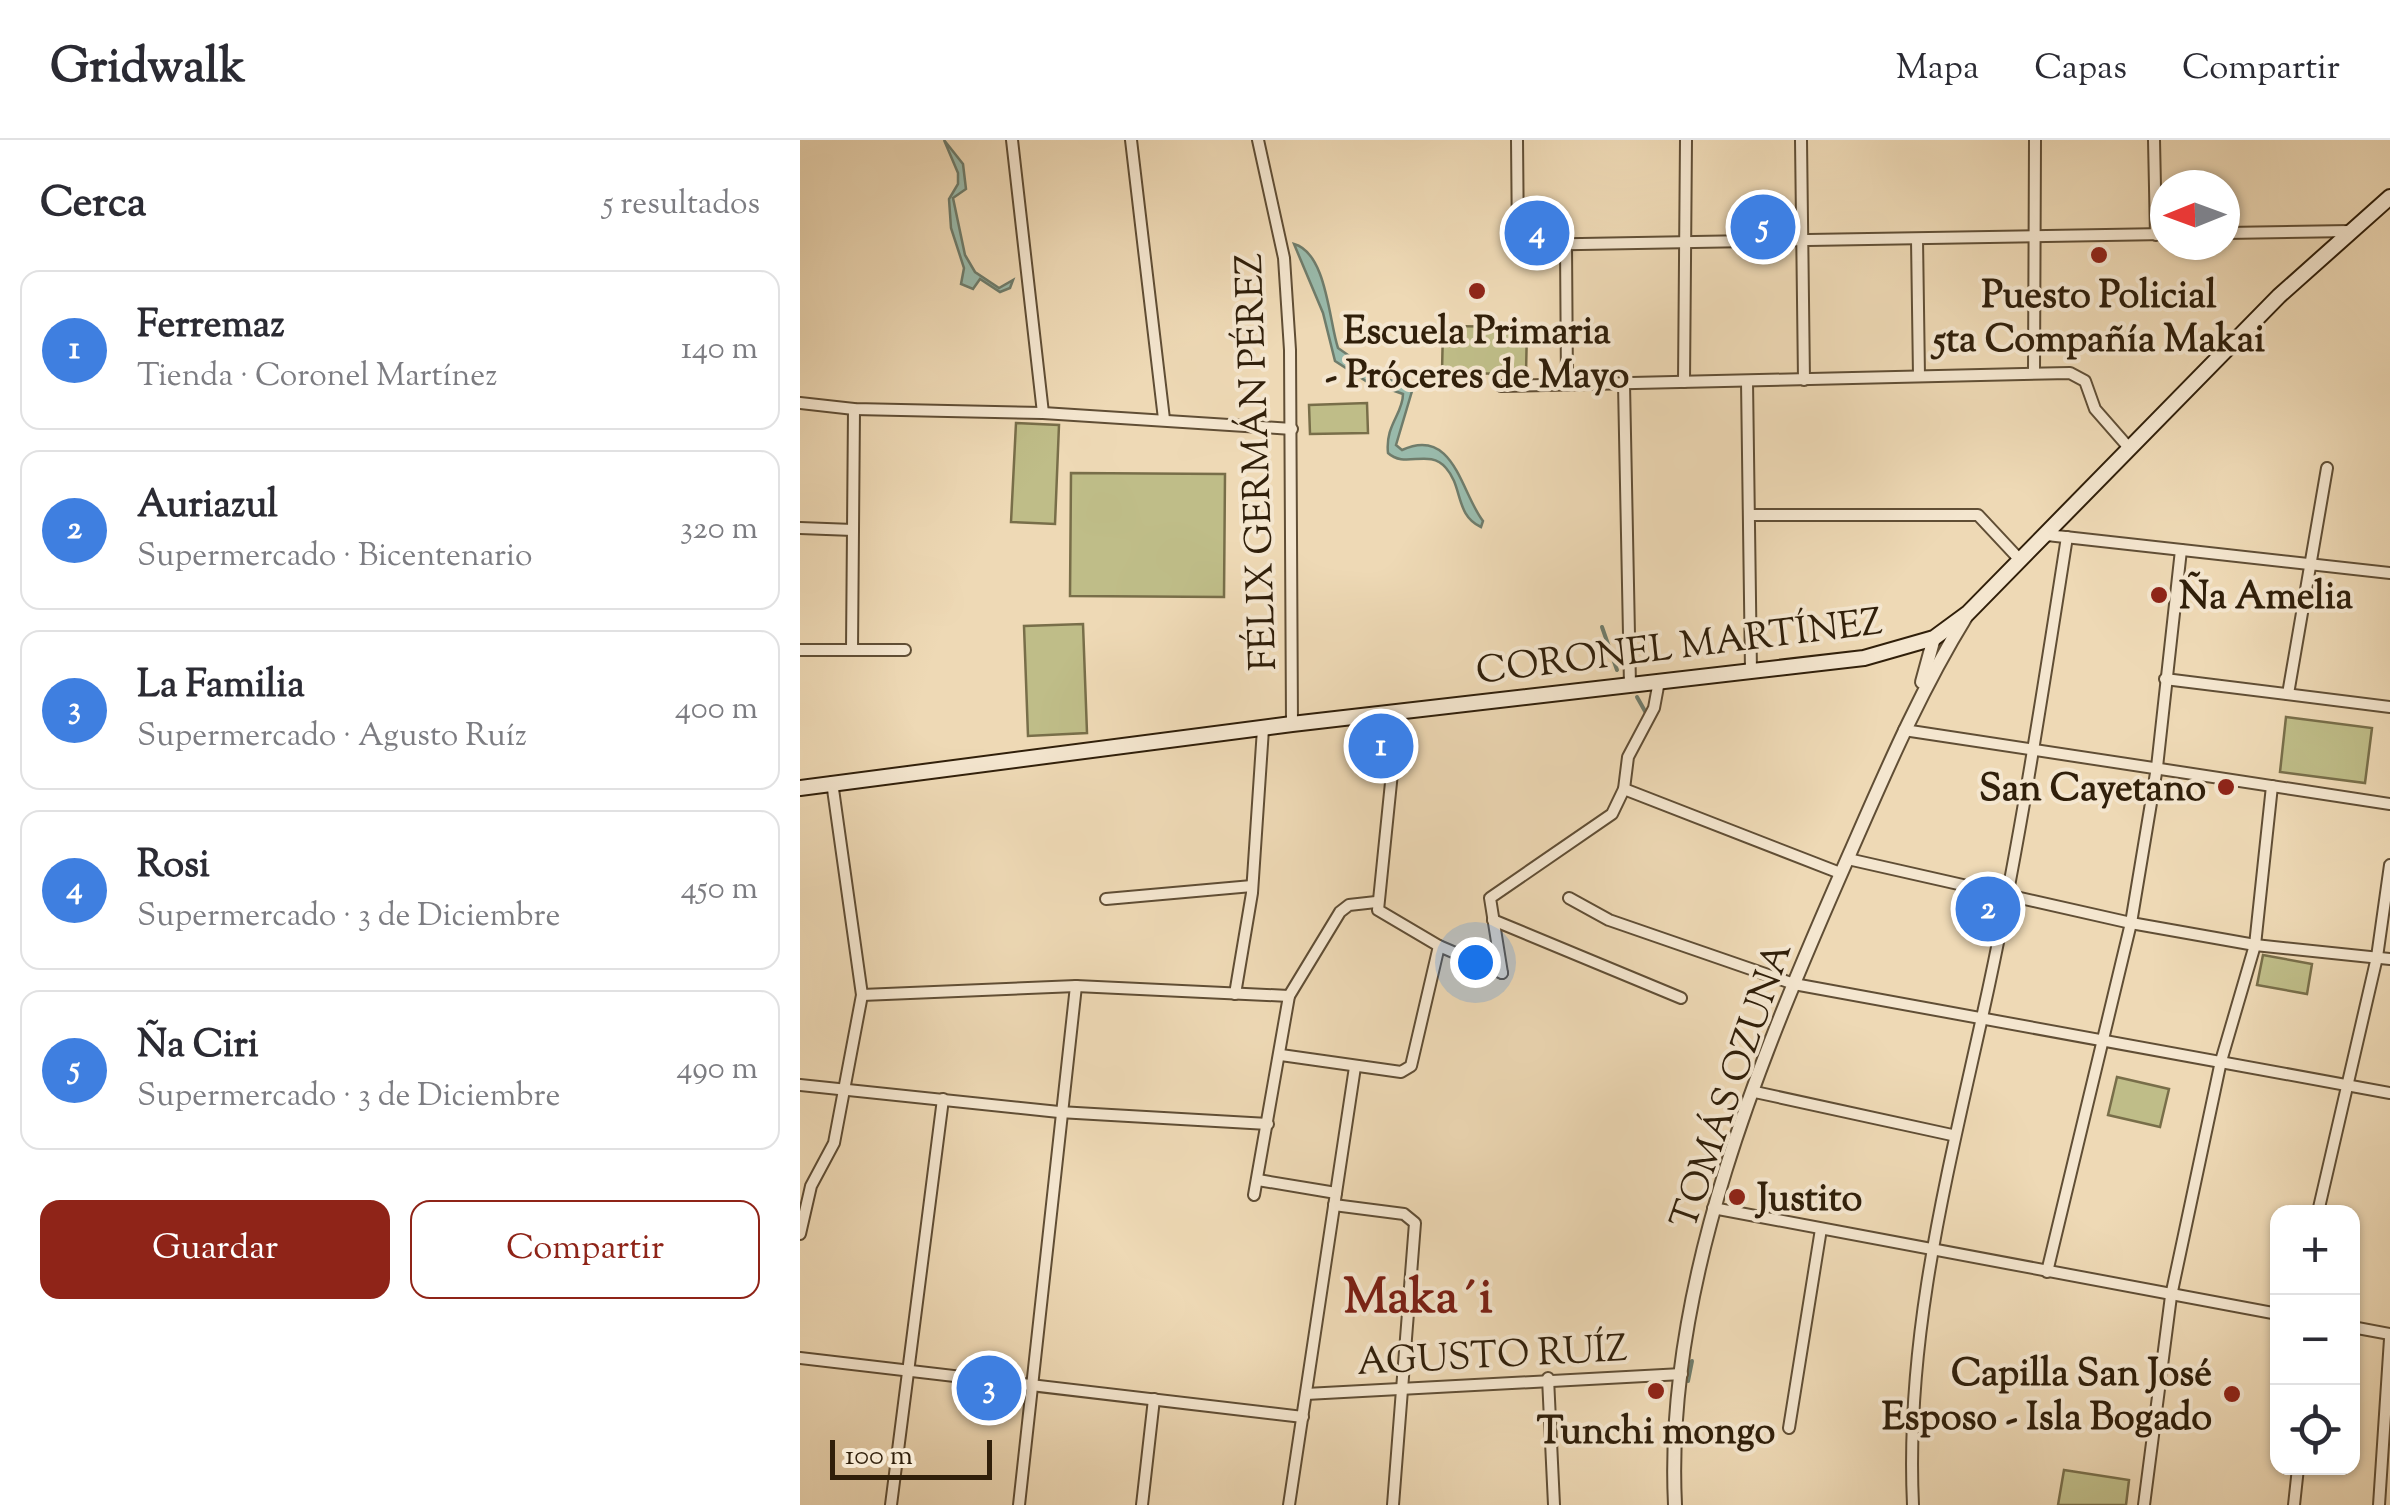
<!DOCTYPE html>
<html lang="es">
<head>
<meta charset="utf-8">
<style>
	:root { --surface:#fff; --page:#f2f2f3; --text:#2b2b33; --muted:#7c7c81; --line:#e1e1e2; --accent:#8f2418 }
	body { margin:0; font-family:"Sorts Mill Goudy",serif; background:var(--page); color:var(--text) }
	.controls { position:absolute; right:30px; bottom:30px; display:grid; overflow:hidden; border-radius:20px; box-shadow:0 2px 8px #0004 }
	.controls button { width:90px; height:90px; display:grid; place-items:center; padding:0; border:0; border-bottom:2px solid var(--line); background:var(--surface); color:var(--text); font:50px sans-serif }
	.compass { position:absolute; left:1350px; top:30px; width:90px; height:90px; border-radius:50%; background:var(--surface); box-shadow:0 2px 8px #0004; rotate:269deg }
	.scale { position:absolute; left:30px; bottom:25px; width:162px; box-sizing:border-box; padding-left:10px; border:5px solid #301f0a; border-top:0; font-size:28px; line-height:35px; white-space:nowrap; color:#301f0a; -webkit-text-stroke:8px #f4e6cf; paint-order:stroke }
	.you { position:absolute; left:675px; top:822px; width:35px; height:35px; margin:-25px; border:8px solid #fff; border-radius:50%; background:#1a73e8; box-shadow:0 0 0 15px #1a73e833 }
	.badge { display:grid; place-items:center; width:65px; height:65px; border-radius:50%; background:var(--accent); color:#fff; font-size:32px; font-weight:700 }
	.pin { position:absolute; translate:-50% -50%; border:5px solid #fff; box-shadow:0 2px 10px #0006 }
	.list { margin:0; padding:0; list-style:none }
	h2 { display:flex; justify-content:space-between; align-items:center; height:130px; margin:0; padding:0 40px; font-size:42px }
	h2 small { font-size:32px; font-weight:400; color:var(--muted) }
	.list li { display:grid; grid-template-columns:65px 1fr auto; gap:30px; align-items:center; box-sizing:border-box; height:160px; margin:0 20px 20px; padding:0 20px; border:2px solid var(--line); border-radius:20px }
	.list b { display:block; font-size:38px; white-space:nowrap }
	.list p { margin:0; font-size:32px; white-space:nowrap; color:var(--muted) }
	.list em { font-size:32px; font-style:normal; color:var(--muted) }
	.actions { display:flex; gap:20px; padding:30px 40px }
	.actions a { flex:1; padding:22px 0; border:2px solid var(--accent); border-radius:20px; text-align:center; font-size:35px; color:var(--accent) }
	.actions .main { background:var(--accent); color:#fff }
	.icon { flex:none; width:55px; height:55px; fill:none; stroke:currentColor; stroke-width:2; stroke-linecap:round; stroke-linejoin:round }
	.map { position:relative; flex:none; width:1590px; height:1365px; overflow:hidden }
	header { display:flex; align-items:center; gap:60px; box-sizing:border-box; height:140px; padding:0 50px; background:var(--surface); border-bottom:2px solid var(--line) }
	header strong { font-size:48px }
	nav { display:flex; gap:55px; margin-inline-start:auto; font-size:35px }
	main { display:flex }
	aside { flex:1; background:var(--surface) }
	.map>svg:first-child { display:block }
	.green { fill:#bfbd88; stroke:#786e49; stroke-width:2.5 }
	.water { fill:#99baab; stroke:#6f7c6b; stroke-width:2.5 }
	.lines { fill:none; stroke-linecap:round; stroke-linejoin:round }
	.stream { stroke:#6f7c6b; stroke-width:4 }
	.minor-casing { stroke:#604e35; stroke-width:14 }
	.tertiary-casing { stroke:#604e35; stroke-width:16 }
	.secondary-casing { stroke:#301f0a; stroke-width:18 }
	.minor { stroke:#f4e6cf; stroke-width:10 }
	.tertiary { stroke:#f4e6cf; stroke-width:12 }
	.secondary { stroke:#f4e6cf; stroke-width:14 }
	.poi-dot { fill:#8f2418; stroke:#f4e6cf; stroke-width:4 }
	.labels { text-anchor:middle; stroke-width:8; stroke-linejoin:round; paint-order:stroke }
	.poi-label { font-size:38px; font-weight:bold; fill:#301f0a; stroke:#f4e6cf }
	.street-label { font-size:38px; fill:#301f0a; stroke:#f4e6cf }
	.district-label { font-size:48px; font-weight:bold; fill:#7a1f14; stroke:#f4e6cf }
</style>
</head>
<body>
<header>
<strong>Gridwalk</strong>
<nav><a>Mapa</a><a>Capas</a><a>Compartir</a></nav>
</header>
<main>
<aside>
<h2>Cerca<small>5 resultados</small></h2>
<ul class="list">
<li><span class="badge" style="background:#3f7fe0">1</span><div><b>Ferremaz</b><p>Tienda · Coronel Martínez</p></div><em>140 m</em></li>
<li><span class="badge" style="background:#3f7fe0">2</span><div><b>Auriazul</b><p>Supermercado · Bicentenario</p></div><em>320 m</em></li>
<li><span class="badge" style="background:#3f7fe0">3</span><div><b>La Familia</b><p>Supermercado · Agusto Ruíz</p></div><em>400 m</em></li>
<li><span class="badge" style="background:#3f7fe0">4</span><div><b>Rosi</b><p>Supermercado · 3 de Diciembre</p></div><em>450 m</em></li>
<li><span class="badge" style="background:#3f7fe0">5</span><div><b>Ña Ciri</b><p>Supermercado · 3 de Diciembre</p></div><em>490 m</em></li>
</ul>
<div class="actions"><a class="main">Guardar</a><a>Compartir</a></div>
</aside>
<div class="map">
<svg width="1590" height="1365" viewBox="0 0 1590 1365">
	<rect width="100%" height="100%" fill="#eed9b5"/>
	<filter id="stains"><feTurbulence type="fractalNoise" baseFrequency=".002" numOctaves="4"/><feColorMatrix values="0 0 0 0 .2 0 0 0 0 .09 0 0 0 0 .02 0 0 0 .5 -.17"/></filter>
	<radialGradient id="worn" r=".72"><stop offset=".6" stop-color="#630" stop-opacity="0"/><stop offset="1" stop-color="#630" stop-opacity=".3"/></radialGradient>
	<g class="green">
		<polygon points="643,186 727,187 726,234 642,233"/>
		<polygon points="567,263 568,293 510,294 509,265"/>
		<polygon points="216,283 259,285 255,384 211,382"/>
		<polygon points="271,333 425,334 424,457 270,456"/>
		<polygon points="283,484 287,593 228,596 224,486"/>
		<polygon points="1486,577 1572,588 1565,643 1480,632"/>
		<polygon points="1463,815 1512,824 1507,854 1457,845"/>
		<polygon points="1317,937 1369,949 1360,987 1308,975"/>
		<polygon points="1264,1330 1329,1340 1326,1365 1258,1365"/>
	</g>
	<g class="water">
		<polygon points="144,0 163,24 166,49 153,58 165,115 175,132 199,148 213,140 210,148 200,152 180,139 173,149 161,144 164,128 151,88 149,59 158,44 158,33"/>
		<path d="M494 104C527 113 529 182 538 208L558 222 565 235 604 243 612 251 596 305 602 310C654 286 661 353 683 381L681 387C655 375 663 347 646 328 629 308 605 329 588 313 585 285 603 274 603 254L566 241 535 221 523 173Z"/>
	</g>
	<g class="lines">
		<g class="stream">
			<polyline points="802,487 817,530"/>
			<polyline points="837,557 846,573"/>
			<polyline points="888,1241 892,1221"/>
		</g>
		<g class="minor-casing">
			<g id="minor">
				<polyline points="212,0 243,273"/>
				<polyline points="331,0 364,279"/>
				<polyline points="458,0 484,118 490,210 492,584"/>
				<polyline points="717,0 718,105 1365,94"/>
				<polyline points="1001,0 1004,240"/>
				<polyline points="1354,0 1356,95"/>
				<polyline points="1425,93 1550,91"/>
				<polyline points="1117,99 1119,236"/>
				<polyline points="766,105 767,245"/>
				<polyline points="1234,233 1235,0"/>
				<polyline points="947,241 951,531"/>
				<polyline points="884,242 886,0"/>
				<polyline points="824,244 830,545"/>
				<polyline points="701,246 1270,233 1285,241 1295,269 1330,309"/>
				<polyline points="0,263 54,269 243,273 492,289"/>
				<polyline points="949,375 1178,375 1221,421"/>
				<polyline points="0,388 53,390"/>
				<polyline points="1247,395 1590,433"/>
				<polyline points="0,510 105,510"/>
				<polyline points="52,510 54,269"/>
				<polyline points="1365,539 1590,567"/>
				<polyline points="1488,554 1527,328"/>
				<polyline points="598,574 578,770 639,806 702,833"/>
				<polyline points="1104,590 1590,664"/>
				<polyline points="824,649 1040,733"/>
				<polyline points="1048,719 1331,783 1455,805 1590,819"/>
				<polyline points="769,758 809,780 994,844 1590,953"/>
				<polyline points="306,759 452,746"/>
				<polyline points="693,780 881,858"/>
				<polyline points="702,833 690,758 812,674 824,649 828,617 854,568 859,541"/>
				<polyline points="435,854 452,753 463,589"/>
				<polyline points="62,855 276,846 489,856"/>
				<polyline points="481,915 601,932 611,926 639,806"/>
				<polyline points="0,945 259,972 468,984"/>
				<polyline points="955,952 1152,995"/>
				<polyline points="458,1040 536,1053"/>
				<polyline points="454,1055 489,856 540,772 549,765 576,762"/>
				<polyline points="534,1065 604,1074 615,1083 593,1365"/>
				<polyline points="913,1068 1478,1174"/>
				<polyline points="1518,1072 1577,817 1590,725"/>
				<polyline points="0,1094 11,1046 34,1003 62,855 32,642"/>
				<polyline points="1247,1132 1331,783 1357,627 1381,410"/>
				<polyline points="1552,1187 1590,1194"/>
				<polyline points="0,1218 503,1277"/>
				<polyline points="748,1238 754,1365"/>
				<polyline points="506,1254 882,1234"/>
				<polyline points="989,1288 1021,1089"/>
				<polyline points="91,1365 143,959"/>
				<polyline points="219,1365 276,846"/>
				<polyline points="342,1365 354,1259"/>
				<polyline points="489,1365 555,927"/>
				<path d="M1113 1365C1105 1197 1147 1036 1183 873 1218 716 1242 556 1267 397"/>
				<polyline points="1344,1365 1371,1156 1421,921 1455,805 1472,646"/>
				<polyline points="1494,1365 1498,1328"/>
				<polyline points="1579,1365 1590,1199"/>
			</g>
		</g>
		<g class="tertiary-casing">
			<g id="tertiary">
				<polyline points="1122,542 1134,498"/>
				<path d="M875 1365C864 1143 962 913 1050 713 1086 631 1120 551 1167 475"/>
			</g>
		</g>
		<g class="secondary-casing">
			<polyline id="secondary" points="0,648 492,584 1064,518 1134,498 1168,473 1479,156 1590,57"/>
		</g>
		<use href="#minor" class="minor"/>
		<use href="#tertiary" class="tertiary"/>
		<use href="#secondary" class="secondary"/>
	</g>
	<g class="poi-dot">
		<circle cx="1299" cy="115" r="10"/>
		<circle cx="677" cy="151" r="10"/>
		<circle cx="1359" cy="455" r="10"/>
		<circle cx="1426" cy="647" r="10"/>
		<circle cx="937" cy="1057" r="10"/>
		<circle cx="856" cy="1251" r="10"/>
		<circle cx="1432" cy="1254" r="10"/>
	</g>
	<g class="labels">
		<g class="poi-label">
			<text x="1299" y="167">Puesto Policial<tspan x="1299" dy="44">5ta Compañía Makai</tspan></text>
			<text x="677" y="203">Escuela Primaria<tspan x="677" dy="44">- Próceres de Mayo</tspan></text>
			<text x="1379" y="468" text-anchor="start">Ña Amelia</text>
			<text x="1406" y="660" text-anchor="end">San Cayetano</text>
			<text x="957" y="1070" text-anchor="start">Justito</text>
			<text x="1412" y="1245" text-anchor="end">Capilla San José<tspan x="1412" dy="44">Esposo - Isla Bogado</tspan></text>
			<text x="856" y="1303">Tunchi mongo</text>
		</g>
		<g class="street-label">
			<text transform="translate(455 322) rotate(-92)" y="13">FÉLIX GERMÁN PÉREZ</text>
			<text transform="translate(879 505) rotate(-7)" y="13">CORONEL MARTÍNEZ</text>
			<text transform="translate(930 945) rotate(-71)" y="13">TOMÁS OZUNA</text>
			<text transform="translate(692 1214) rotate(-3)" y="13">AGUSTO RUÍZ</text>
		</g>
		<g class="district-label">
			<text x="618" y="1172">Maka´i</text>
		</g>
	</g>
	<rect width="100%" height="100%" filter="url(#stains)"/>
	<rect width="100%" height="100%" fill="url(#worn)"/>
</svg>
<div class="controls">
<button>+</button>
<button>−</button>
<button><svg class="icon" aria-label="locate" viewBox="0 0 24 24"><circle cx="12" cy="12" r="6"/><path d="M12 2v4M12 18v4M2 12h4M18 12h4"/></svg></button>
</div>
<svg class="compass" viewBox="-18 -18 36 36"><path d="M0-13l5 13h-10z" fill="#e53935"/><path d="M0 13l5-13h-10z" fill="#7c7c81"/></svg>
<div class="scale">100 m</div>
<div class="you"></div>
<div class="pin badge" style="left:581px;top:606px;background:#3f7fe0">1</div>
<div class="pin badge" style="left:1188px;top:769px;background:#3f7fe0">2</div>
<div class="pin badge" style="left:189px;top:1248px;background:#3f7fe0">3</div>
<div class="pin badge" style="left:737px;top:93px;background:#3f7fe0">4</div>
<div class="pin badge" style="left:963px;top:87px;background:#3f7fe0">5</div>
</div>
</main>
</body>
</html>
